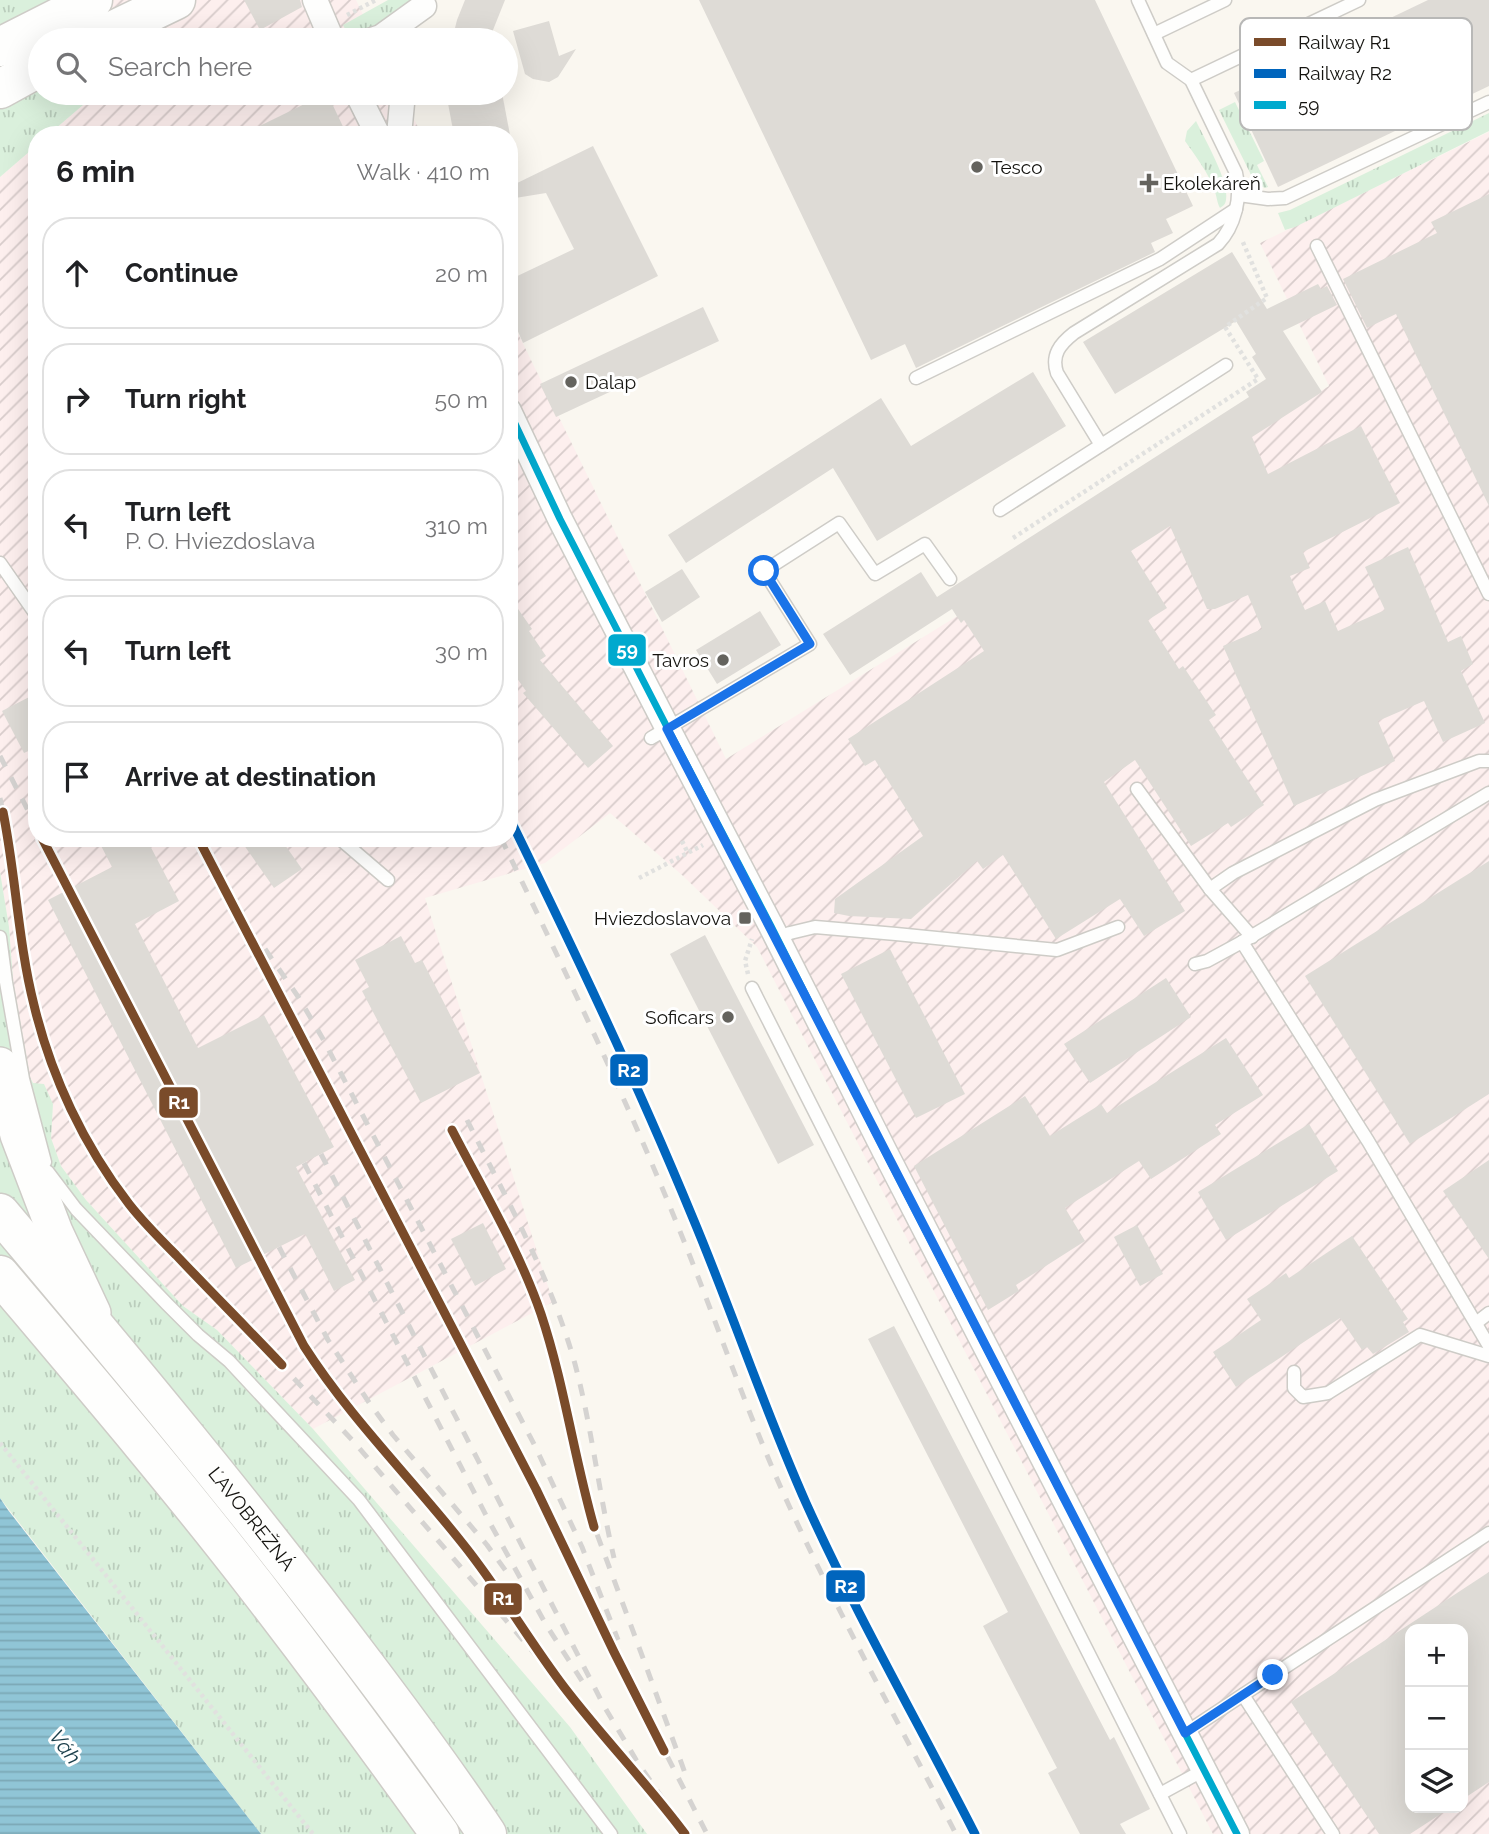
<!DOCTYPE html>
<html lang="en">
<head>
<meta charset="utf-8">
<style>
	:root { --surface:#fff; --page:#f2f2f2; --text:#202124; --muted:#757577; --line:#e0e0e0 }
	body { margin:0; font-family:Raleway,sans-serif; background:var(--page); color:var(--text) }
	.controls { position:absolute; right:21px; bottom:21px; display:grid; overflow:hidden; border-radius:14px; box-shadow:0 7px 28px #0002 }
	.controls button { width:63px; height:63px; display:grid; place-items:center; padding:0; border:0; border-bottom:2px solid var(--line); background:var(--surface); color:var(--text); font:35px sans-serif }
	.stop { position:absolute; width:21px; height:21px; margin:-16px; border:5px solid #1a73e8; border-radius:50%; background:#fff }
	.stop.end { background:#1a73e8; border-color:#fff; box-shadow:0 2px 7px #0008 }
	.list { margin:0; padding:0; list-style:none }
	h2 { display:flex; justify-content:space-between; align-items:center; height:91px; margin:0; padding:0 28px; font-size:30px }
	h2 small { font-size:23px; font-weight:400; color:var(--muted) }
	.list li { display:grid; grid-template-columns:46px 1fr auto; gap:21px; align-items:center; box-sizing:border-box; height:112px; margin:0 14px 14px; padding:0 14px; border:2px solid var(--line); border-radius:28px }
	.list b { display:block; font-size:26px; white-space:nowrap }
	.list p { margin:0; font-size:23px; white-space:nowrap; color:var(--muted) }
	.list em { font-size:23px; font-style:normal; color:var(--muted) }
	.icon { flex:none; width:38px; height:38px; fill:none; stroke:currentColor; stroke-width:2; stroke-linecap:round; stroke-linejoin:round }
	.map { position:relative; flex:none; width:1489px; height:1834px; overflow:hidden }
	.search { position:absolute; background:var(--surface); box-shadow:0 7px 28px #0002; left:28px; top:28px; width:490px; height:77px; display:flex; align-items:center; gap:18px; box-sizing:border-box; padding:0 24px; border-radius:38px; color:var(--muted); font-size:26px }
	.panel { position:absolute; background:var(--surface); box-shadow:0 7px 28px #0002; left:28px; top:126px; width:490px; height:721px; border-radius:28px }
	.map>svg:first-child { display:block }
	.industrial { fill:url(#industrial-furrows); fill-rule:evenodd }
	.grass { fill:url(#grass-tufts) }
	.water { fill:url(#water-rules) }
	.building { fill:#dedbd6 }
	.lines { fill:none; stroke-linecap:round; stroke-linejoin:round }
	.service-casing { stroke:#ceccc7; stroke-width:15 }
	.minor-casing { stroke:#ceccc7; stroke-width:27 }
	.secondary-casing { stroke:#ceccc7; stroke-width:38 }
	.primary-casing { stroke:#ceccc7; stroke-width:41 }
	.path { stroke:#e1e1df; stroke-width:4.5; stroke-dasharray:3.5 3.5; stroke-linecap:butt }
	.service { stroke:#fefefd; stroke-width:12 }
	.minor { stroke:#fefefd; stroke-width:24 }
	.secondary { stroke:#fefefd; stroke-width:35 }
	.primary { stroke:#fefefd; stroke-width:38 }
	.rail { stroke:#d5d3d1; stroke-width:5; stroke-dasharray:12 12; stroke-linecap:butt }
	.bus-1-casing { stroke:#fff; stroke-width:12 }
	.bus-1 { stroke:#00a9ce; stroke-width:7 }
	.rail-1-casing { stroke:#fff; stroke-width:14 }
	.rail-2-casing { stroke:#fff; stroke-width:14 }
	.rail-1 { stroke:#7a4b2a; stroke-width:9 }
	.rail-2 { stroke:#0065bd; stroke-width:9 }
	.route { stroke:#1a73e8; stroke-width:9 }
	.poi-dot { fill:#64635e; stroke:#fff; stroke-width:2.5 }
	.labels { text-anchor:middle; stroke-width:6; stroke-linejoin:round; paint-order:stroke }
	.poi-label { font-size:19px; fill:#14130f; stroke:#fff; text-anchor:start }
	.street-label { font-size:19px; fill:#14130f; stroke:#fff }
	.water-label { font-size:21px; font-style:italic; fill:#1b3f4b; stroke:#fff }
	.key { fill:#fff; stroke:#b8b8b7; stroke-width:2 }
	.key-label { font-size:19px; fill:#14130f }
	.line-badge { stroke:#fff; stroke-width:2.5 }
	.badge-label { font-size:19px; text-anchor:middle; font-weight:bold; fill:#fff }
</style>
</head>
<body>
<div class="map">
<svg width="1489" height="1834" viewBox="0 0 1489 1834">
	<defs>
		<pattern id="industrial-furrows" width="10" height="10" patternUnits="userSpaceOnUse" patternTransform="scale(1.75)"><rect width="10" height="10" fill="#fdefee"/><path d="M-1 1l2-2M0 10L10 0M9 11l2-2" fill="none" stroke="#d8cccb"/></pattern>
		<pattern id="grass-tufts" width="24" height="20" patternUnits="userSpaceOnUse" patternTransform="scale(1.75)"><rect width="24" height="20" fill="#daf0dc"/><path d="M3 7l-1-3M5 7V3M7 7l1-3M15 17l-1-3M17 17v-4M19 17l1-3" fill="none" stroke="#bacdbc"/></pattern>
		<pattern id="water-rules" width="6" height="5" patternUnits="userSpaceOnUse" patternTransform="scale(1.75)"><rect width="6" height="5" fill="#90c5d6"/><path d="M0 2.5h6" fill="none" stroke="#7ba8b6"/></pattern>
	</defs>
	<rect width="100%" height="100%" fill="#faf7f0"/>
	<g class="industrial">
		<polygon points="57,0 356,0 375,40 78,40"/>
		<polygon points="97,93 401,93 422,135 48,135"/>
		<path d="M1489 132V1834H1213L757 947 682 875 610 813 545 863 425 898 553 1302 313 1429 217 1330 183 1306 86 1200 61 1166 51 1138 53 1104 33 1083 30 1077 13 981 9 927 0 872V177L37 145V838H509V315L726 759 1329 386 1260 243ZM1410 1629H1463V1808H1410Z"/>
	</g>
	<g class="grass">
		<polygon points="0,0 57,0 78,40 40,40 40,93 97,93 48,135 37,135 37,145 0,177"/>
		<polygon points="388,0 412,0 375,28 351,35 345,29 343,25"/>
		<polygon points="1235,102 1264,161 1257,165 1268,187 1265,188 1255,183 1219,110"/>
		<polygon points="1489,113 1489,131 1295,227 1285,230 1278,213 1290,210"/>
		<path d="M1196 121C1204 138 1230 182 1226 200 1225 205 1224 205 1220 208 1217 203 1217 197 1215 192 1209 173 1196 157 1185 141L1187 131Z"/>
		<polygon points="0,872 9,927 13,981 30,1077 33,1083 44,1084 53,1104 51,1138 61,1166 86,1200 183,1306 217,1330 313,1429 570,1727 647,1834 261,1834 0,1498"/>
	</g>
	<polygon class="water" points="0,1498 8,1510 261,1834 0,1834"/>
	<g class="building">
		<polygon points="244,0 300,0 302,7 260,30"/>
		<polygon points="465,0 505,0 489,40 452,40 457,20"/>
		<polygon points="699,0 1095,0 1193,206 1166,219 1173,233 1151,243 1155,252 916,368 905,344 871,360"/>
		<polygon points="1428,0 1489,0 1489,86 1278,187 1234,93"/>
		<polygon points="549,21 559,56 576,49 558,77 549,82 533,79 525,74 513,31"/>
		<polygon points="327,93 347,135 241,135"/>
		<polygon points="446,93 502,93 510,135 454,135"/>
		<polygon points="593,146 658,276 523,343 516,327 509,331 509,280 574,249 546,193 509,199 509,187"/>
		<polygon points="1489,194 1489,506 1396,314 1367,328 1343,279 1437,233 1431,222"/>
		<polygon points="1232,252 1267,309 1318,284 1321,289 1327,286 1337,305 1283,331 1322,392 1252,437 1268,474 1361,426 1400,503 1303,552 1310,568 1290,576 1305,610 1325,601 1338,631 1385,610 1365,567 1408,547 1448,642 1461,636 1473,664 1461,671 1485,723 1443,742 1424,701 1378,721 1395,761 1294,806 1223,646 1262,629 1248,595 1215,609 1207,609 1170,526 1131,551 1167,608 1148,620 1179,669 1183,666 1216,715 1209,720 1264,805 1231,827 1228,823 1191,846 1135,760 1104,782 1185,911 1144,936 1120,899 1056,939 1003,855 983,869 977,861 911,919 849,916 834,913 835,899 923,836 875,760 865,766 848,739 984,651 964,620 961,623 952,609 850,675 823,634 921,572 937,597 1249,397 1246,392 1266,379 1252,357 1256,354 1236,321 1115,394 1083,342"/>
		<polygon points="703,307 719,341 556,417 540,384"/>
		<polygon points="1033,372 1066,426 877,541 833,468 686,563 668,535 881,398 911,446"/>
		<polygon points="682,569 700,597 662,622 645,592"/>
		<polygon points="509,596 532,629 529,631 546,656 540,660 613,746 588,768 523,693 526,691 509,667"/>
		<polygon points="760,611 781,645 717,684 696,650"/>
		<polygon points="37,693 37,747 24,753 2,711"/>
		<polygon points="97,838 146,838 179,901 135,924 198,1048 264,1015 334,1147 296,1167 355,1280 334,1291 305,1234 236,1268 48,900 112,867"/>
		<polygon points="239,838 280,838 302,869 274,888"/>
		<polygon points="1489,861 1489,1094 1410,1144 1305,976"/>
		<polygon points="705,935 814,1145 778,1164 670,954"/>
		<polygon points="401,936 415,963 422,960 480,1073 421,1103 362,991 369,987 355,960"/>
		<polygon points="890,949 965,1094 916,1118 841,974"/>
		<polygon points="1166,978 1191,1017 1090,1083 1064,1044"/>
		<polygon points="1226,1038 1263,1095 1215,1125 1221,1134 1151,1179 1139,1161 1065,1208 1085,1241 1016,1285 1019,1291 988,1310 914,1166 1025,1096 1050,1136 1101,1104 1107,1113"/>
		<polygon points="1309,1124 1338,1171 1226,1240 1198,1192"/>
		<polygon points="1489,1160 1489,1259 1443,1191"/>
		<polygon points="483,1223 506,1269 475,1286 451,1239"/>
		<polygon points="1137,1225 1163,1274 1140,1286 1114,1237"/>
		<polygon points="1352,1236 1408,1319 1403,1322 1409,1332 1373,1354 1367,1347 1362,1350 1340,1318 1236,1387 1213,1352 1261,1320 1247,1299 1286,1273 1289,1278"/>
		<polygon points="894,1326 1110,1740 1114,1737 1150,1809 1120,1824 1126,1834 1080,1834 1048,1773 1057,1768 983,1626 1008,1612 868,1339"/>
		<polygon points="1489,1572 1489,1782 1463,1799 1463,1629 1410,1629 1410,1808 1450,1808 1410,1834 1379,1834 1291,1702"/>
	</g>
	<g class="lines">
		<g class="service-casing">
			<g id="service">
				<polyline points="1154,34 1225,0"/>
				<polyline points="1191,80 1359,0"/>
				<polyline points="1239,195 1268,199 1285,198 1489,102"/>
				<polyline points="1317,246 1489,594"/>
				<polyline points="916,378 1160,259 1236,209"/>
				<path d="M1101 445 1057 373C1051 355 1060 344 1074 333L1218 244C1235 226 1242 197 1236 173L1191 80 1167 63 1138 0"/>
				<polyline points="1000,510 1226,365"/>
				<polyline points="0,563 37,616"/>
				<polyline points="651,738 810,644 764,571 839,523 875,574 925,544 950,579"/>
				<polyline points="1137,789 1210,889 1252,937"/>
				<polyline points="1489,793 1242,942 1368,1141 1489,1346"/>
				<polyline points="339,838 388,880"/>
				<polyline points="1210,889 1233,873 1375,800 1479,761 1489,761"/>
				<polyline points="0,937 6,982 23,1079 45,1162"/>
				<polyline points="776,938 790,933 815,927 896,934 1057,950 1118,927"/>
				<polyline points="1195,964 1207,961 1242,942"/>
				<polyline points="752,988 1180,1834"/>
				<polyline points="44,1169 48,1172 76,1209 167,1304 198,1335 229,1361 359,1500 611,1834"/>
				<polyline points="1476,1323 1489,1313"/>
				<polyline points="1294,1372 1294,1388 1303,1397 1328,1393 1420,1335 1489,1356"/>
				<polyline points="1243,1695 1333,1834"/>
				<polyline points="1185,1733 1489,1533"/>
				<polyline points="1160,1794 1204,1770"/>
			</g>
		</g>
		<g class="minor-casing">
			<g id="minor">
				<polyline points="315,0 332,40"/>
				<polyline points="372,40 381,37 424,6"/>
				<polyline points="357,93 378,135"/>
				<polyline points="399,135 403,93"/>
				<polyline points="509,411 560,519 668,729 771,926 885,1152 1237,1834"/>
			</g>
		</g>
		<g class="secondary-casing">
			<polyline id="secondary" points="0,1065 18,1135 55,1232 93,1313"/>
		</g>
		<g class="primary-casing">
			<g id="primary">
				<polyline points="93,40 176,0"/>
				<polyline points="0,47 93,0"/>
				<polyline points="0,89 40,67"/>
				<path id="s1" d="M0 1213C123 1359 245 1505 360 1658 404 1716 447 1774 487 1834"/>
				<path d="M0 1275C87 1378 174 1480 256 1586 319 1668 380 1750 440 1834"/>
			</g>
		</g>
		<g class="path">
			<polyline points="347,15 376,0"/>
			<polyline points="1289,50 1294,59"/>
			<polyline points="1257,65 1261,75"/>
			<polyline points="1013,538 1258,379 1225,327 1267,298 1242,240"/>
			<polyline points="682,841 688,853"/>
			<polyline points="639,878 703,845"/>
			<polyline points="748,974 745,961 752,939"/>
			<polyline points="0,1443 313,1834"/>
		</g>
		<use href="#service" class="service"/>
		<use href="#minor" class="minor"/>
		<use href="#secondary" class="secondary"/>
		<use href="#primary" class="primary"/>
		<g class="rail">
			<polyline points="0,756 37,828"/>
			<polyline points="0,798 7,833 22,943 34,1007 58,1081 71,1109 98,1158 130,1205 354,1442 586,1714"/>
			<polyline points="42,838 68,889"/>
			<polyline points="198,838 536,1489 614,1652 707,1834"/>
			<path d="M501 838C562 965 624 1093 677 1224 716 1319 748 1417 791 1510 842 1620 900 1726 956 1834"/>
			<polyline points="265,949 299,998 323,1039 535,1446 582,1547 618,1640"/>
			<path d="M467 1120C507 1200 551 1278 575 1364 592 1428 599 1494 614 1558"/>
			<polyline points="452,1130 519,1261 540,1313 597,1534 646,1666 685,1773"/>
			<polyline points="321,1154 604,1706 638,1763 687,1834"/>
			<polyline points="304,1163 490,1523 545,1623 582,1681"/>
			<polyline points="279,1247 328,1340 370,1404 393,1435 487,1545 511,1578"/>
			<polyline points="257,1258 304,1346 323,1376 367,1430 464,1545 523,1629"/>
			<polyline points="863,1619 975,1834"/>
			<polyline points="581,1708 635,1772"/>
		</g>
		<g class="bus-1-casing">
			<polyline id="bus-1" points="509,411 560,519 668,729 771,926 885,1152 1237,1834"/>
		</g>
		<use href="#bus-1" class="bus-1"/>
		<g class="rail-1-casing">
			<g id="rail-1">
				<path d="M3 812C16 876 18 942 34 1005 51 1076 84 1146 129 1204 143 1222 160 1239 176 1255 211 1292 247 1328 282 1365"/>
				<path d="M42 838 304 1346C350 1418 411 1478 463 1544 500 1590 529 1641 564 1687 603 1738 647 1783 685 1834"/>
				<polyline points="198,838 536,1489 614,1652 664,1751"/>
				<path d="M452 1130C483 1190 519 1250 541 1314 564 1383 574 1457 594 1527"/>
			</g>
		</g>
		<g class="rail-2-casing">
			<path id="rail-2" d="M509 817C573 948 636 1080 692 1216 732 1311 764 1409 806 1503 857 1616 919 1724 975 1834"/>
		</g>
		<use href="#rail-1" class="rail-1"/>
		<use href="#rail-2" class="rail-2"/>
	</g>
	<g class="lines">
		<path class="route" d="M764 571 810 644 667 729C841 1063 1012 1398 1185 1733L1273 1675"/>
	</g>
	<g class="poi-dot">
		<circle cx="977" cy="167" r="7"/>
		<path d="M1145.5 172.5h7v7h7v7h-7v7h-7v-7h-7v-7h7z"/>
		<circle cx="571" cy="382" r="7"/>
		<circle cx="723" cy="660" r="7"/>
		<rect x="738" y="911" width="14" height="14" rx="3.5"/>
		<circle cx="728" cy="1017" r="7"/>
	</g>
	<g class="labels">
		<g class="poi-label">
			<text x="991" y="174">Tesco</text>
			<text x="1163" y="190">Ekolekáreň</text>
			<text x="585" y="389">Dalap</text>
			<text x="709" y="667" text-anchor="end">Tavros</text>
			<text x="731" y="925" text-anchor="end">Hviezdoslavova</text>
			<text x="714" y="1024" text-anchor="end">Soficars</text>
		</g>
		<g class="street-label">
			<text dy="7" stroke="none"><textPath href="#s1" startOffset="396">ĽAVOBREŽNÁ</textPath></text>
		</g>
		<g class="water-label">
			<text transform="translate(65 1747) rotate(53)" y="7">Váh</text>
		</g>
	</g>
	<rect x="1240" y="18" width="232" height="112" rx="10" class="key"/>
	<rect x="1254" y="38" width="32" height="8" fill="#7a4b2a"/>
	<rect x="1254" y="69" width="32" height="9" fill="#0065bd"/>
	<rect x="1254" y="101" width="32" height="8" fill="#00a9ce"/>
	<g class="key-label">
		<text x="1298" y="49">Railway R1</text>
		<text x="1298" y="80">Railway R2</text>
		<text x="1298" y="112">59</text>
	</g>
	<g class="line-badge">
		<rect x="607" y="633" width="40" height="34" rx="7" fill="#00a9ce"/>
		<rect x="609" y="1053" width="40" height="34" rx="7" fill="#0065bd"/>
		<rect x="158" y="1086" width="41" height="33" rx="7" fill="#7a4b2a"/>
		<rect x="825" y="1569" width="41" height="34" rx="7" fill="#0065bd"/>
		<rect x="483" y="1582" width="40" height="34" rx="7" fill="#7a4b2a"/>
	</g>
	<g class="badge-label">
		<text x="627" y="656">59</text>
		<text x="629" y="1077">R2</text>
		<text x="179" y="1109">R1</text>
		<text x="846" y="1593">R2</text>
		<text x="503" y="1605">R1</text>
	</g>
</svg>
<div class="controls">
<button>+</button>
<button>−</button>
<button><svg class="icon" aria-label="layers" viewBox="0 0 24 24"><path d="M12 4l9 5-9 5-9-5zM3 14l9 5 9-5"/></svg></button>
</div>
<div class="stop" style="left:764px;top:571px"></div>
<div class="stop end" style="left:1273px;top:1675px"></div>
<div class="search"><svg class="icon" aria-label="search" viewBox="0 0 24 24"><circle cx="10" cy="10" r="6"/><path d="M15 15l6 6"/></svg>Search here</div>
<section class="panel">
<h2>6 min<small>Walk · 410 m</small></h2>
<ul class="list">
<li><svg class="icon" aria-label="ahead" viewBox="0 0 24 24"><path d="M12 20V5M6 11l6-6 6 6"/></svg><div><b>Continue</b></div><em>20 m</em></li>
<li><svg class="icon" aria-label="right" viewBox="0 0 24 24"><path d="M7 20v-9h11M14 6l5 5-5 5"/></svg><div><b>Turn right</b></div><em>50 m</em></li>
<li><svg class="icon" aria-label="left" viewBox="0 0 24 24"><path d="M17 20v-9H6M10 6l-5 5 5 5"/></svg><div><b>Turn left</b><p>P. O. Hviezdoslava</p></div><em>310 m</em></li>
<li><svg class="icon" aria-label="left" viewBox="0 0 24 24"><path d="M17 20v-9H6M10 6l-5 5 5 5"/></svg><div><b>Turn left</b></div><em>30 m</em></li>
<li><svg class="icon" aria-label="arrive" viewBox="0 0 24 24"><path d="M6 21V4h12l-3 4 3 4H6"/></svg><div><b>Arrive at destination</b></div></li>
</ul>
</section>
</div>
</body>
</html>
